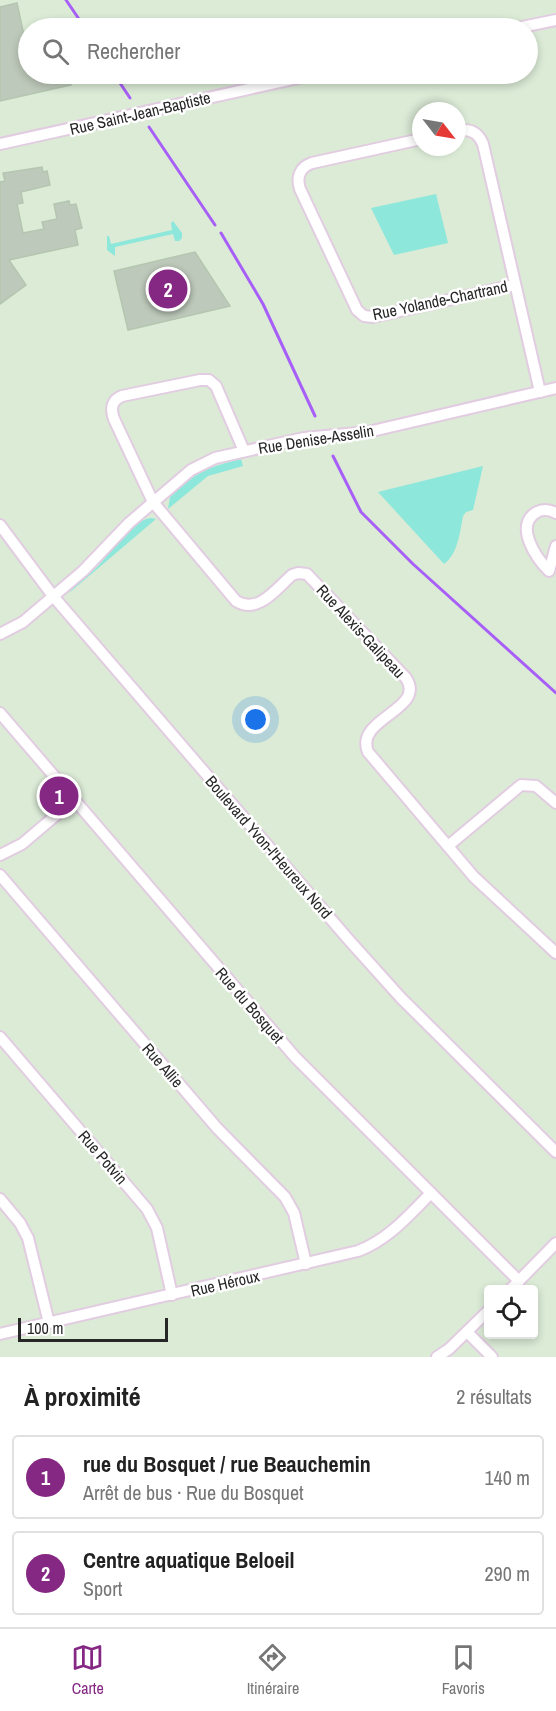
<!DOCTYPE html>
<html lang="fr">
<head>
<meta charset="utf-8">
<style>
	:root { --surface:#fff; --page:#f2f2f2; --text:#222; --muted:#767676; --line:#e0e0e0; --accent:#852883 }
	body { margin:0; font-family:"Archivo Narrow",sans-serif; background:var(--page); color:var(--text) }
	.controls { position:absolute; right:18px; bottom:18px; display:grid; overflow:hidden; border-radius:6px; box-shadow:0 3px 9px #0003 }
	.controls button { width:54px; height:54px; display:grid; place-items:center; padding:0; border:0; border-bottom:2px solid var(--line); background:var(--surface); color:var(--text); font:30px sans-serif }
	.compass { position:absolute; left:412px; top:102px; width:54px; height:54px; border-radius:50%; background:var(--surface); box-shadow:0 3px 9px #0003; rotate:121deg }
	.scale { position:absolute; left:18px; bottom:15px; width:150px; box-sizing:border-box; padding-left:6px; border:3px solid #272727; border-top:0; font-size:16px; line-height:21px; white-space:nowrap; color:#272727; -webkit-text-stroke:4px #fff; paint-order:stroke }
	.you { position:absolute; left:256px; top:720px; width:21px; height:21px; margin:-15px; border:4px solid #fff; border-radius:50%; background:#1a73e8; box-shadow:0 0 0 9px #1a73e833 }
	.badge { display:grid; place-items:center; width:39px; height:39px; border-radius:50%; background:var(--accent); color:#fff; font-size:20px; font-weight:700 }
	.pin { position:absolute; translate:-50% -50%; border:3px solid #fff; box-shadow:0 2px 6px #0006 }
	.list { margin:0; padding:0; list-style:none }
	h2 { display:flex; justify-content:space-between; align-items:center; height:78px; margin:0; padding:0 24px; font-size:26px }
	h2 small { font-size:20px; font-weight:400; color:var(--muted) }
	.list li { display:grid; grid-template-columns:39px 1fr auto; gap:18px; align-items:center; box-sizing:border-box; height:84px; margin:0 12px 12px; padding:0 12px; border:2px solid var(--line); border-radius:6px }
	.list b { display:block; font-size:22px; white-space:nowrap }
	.list p { margin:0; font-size:20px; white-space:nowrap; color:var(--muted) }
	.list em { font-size:20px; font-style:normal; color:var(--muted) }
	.icon { flex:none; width:33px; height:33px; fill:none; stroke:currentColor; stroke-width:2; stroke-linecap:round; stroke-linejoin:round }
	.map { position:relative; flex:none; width:556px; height:1357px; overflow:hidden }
	.search { position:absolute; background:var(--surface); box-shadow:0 3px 9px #0003; left:18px; right:18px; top:18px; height:66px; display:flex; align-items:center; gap:15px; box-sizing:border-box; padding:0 21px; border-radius:33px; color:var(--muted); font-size:22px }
	.sheet { height:270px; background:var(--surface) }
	nav { display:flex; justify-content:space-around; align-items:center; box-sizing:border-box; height:84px; border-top:2px solid var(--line); background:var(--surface); font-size:16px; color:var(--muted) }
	nav a { display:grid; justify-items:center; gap:3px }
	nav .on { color:var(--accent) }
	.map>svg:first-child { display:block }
	.green { fill:#8de7db }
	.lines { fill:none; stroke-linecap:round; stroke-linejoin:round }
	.stream { stroke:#a75ff8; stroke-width:3 }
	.building { fill:#bdc9ba; stroke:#b4c6b0; stroke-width:1.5 }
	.minor-casing { stroke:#e2cce1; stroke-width:14 }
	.minor { stroke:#fff; stroke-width:10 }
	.labels { text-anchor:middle; stroke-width:5; stroke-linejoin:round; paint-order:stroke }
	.street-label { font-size:16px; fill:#272727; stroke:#fff }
</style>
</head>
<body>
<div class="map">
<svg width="556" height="1357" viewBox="0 0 556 1357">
	<rect width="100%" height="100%" fill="#dbebd6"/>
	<g class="green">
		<polygon points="436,194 448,243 394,255 371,208"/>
		<polygon points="173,221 182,233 182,238 179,241 175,241 173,234 115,247 115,256 107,250 107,236 109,236 111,244 172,230 171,223"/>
		<path d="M241 459 243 466 208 476 168 509 170 497C192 474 210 466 241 459Z"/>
		<path d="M483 466 473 510 466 512 463 516C460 532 458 554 444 564L378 492Z"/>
		<path d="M151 518 156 519 69 593C76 583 88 576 96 568 111 554 130 520 151 518Z"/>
	</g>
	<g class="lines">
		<g class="stream">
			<polyline points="66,0 85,28"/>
			<polyline points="114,74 130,98"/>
			<polyline points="149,127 215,225"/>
			<polyline points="221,233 263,304 315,416"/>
			<polyline points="333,456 361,512 413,564 556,693"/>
		</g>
	</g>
	<g class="building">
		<polygon points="17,3 28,54 28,74 68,74 71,85 0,101 0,7"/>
		<polygon points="42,167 43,172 47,171 50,185 21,192 23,203 17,204 23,233 44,229 42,222 57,219 54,204 69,201 70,205 76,204 82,228 75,230 78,245 9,260 26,285 0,304 0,182 5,181 3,173"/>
		<polygon points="195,252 230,306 128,330 114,271"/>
	</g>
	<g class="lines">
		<g class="minor-casing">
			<g id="minor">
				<polyline points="517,28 556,20"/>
				<path d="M457 131C469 128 478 132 483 144L540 392"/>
				<path d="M421 139 312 163C300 167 296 177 300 189L357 310 364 316 373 317 515 285"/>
				<polyline points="0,144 316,74"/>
				<path d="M244 451 216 386 209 380H200L122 396C112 400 110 408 114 419L153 502 236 601C258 615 277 588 292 575L298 573 307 574 406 678C427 710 354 718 368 752L474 877 556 953"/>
				<path d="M556 513C550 510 544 508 537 512 513 525 537 559 549 571L556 546"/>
				<polyline points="0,525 53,596 348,939 401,998 556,1152"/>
				<polyline points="0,634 23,622 83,571 129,523 191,470 215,458 304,438 368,432 556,388"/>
				<polyline points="0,713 295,1057 519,1281"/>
				<polyline points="448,846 521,785 536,786 556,803"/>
				<polyline points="0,855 22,844 74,800"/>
				<polyline points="0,875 217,1128 285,1197 294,1213 306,1264"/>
				<polyline points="0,1037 147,1209 157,1228 172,1295"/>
				<polyline points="0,1199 20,1223 28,1238 49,1323"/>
				<polyline points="510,1290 556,1243"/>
				<polyline points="467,1332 492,1357"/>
				<path d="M0 1334 358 1251C388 1240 409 1215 431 1193"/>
				<polyline points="437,1357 449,1349 488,1311"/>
			</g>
		</g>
		<use href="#minor" class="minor"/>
	</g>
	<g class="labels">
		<g class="street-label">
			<text transform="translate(140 113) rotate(-13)" y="6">Rue Saint-Jean-Baptiste</text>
			<text transform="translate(440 300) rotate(-12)" y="6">Rue Yolande-Chartrand</text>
			<text transform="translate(316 439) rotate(-9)" y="6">Rue Denise-Asselin</text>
			<text transform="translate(361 631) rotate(47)" y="6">Rue Alexis-Galipeau</text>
			<text transform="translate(269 847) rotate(49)" y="6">Boulevard Yvon-l'Heureux Nord</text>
			<text transform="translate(250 1005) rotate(49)" y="6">Rue du Bosquet</text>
			<text transform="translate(163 1065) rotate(49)" y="6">Rue Allie</text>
			<text transform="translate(103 1157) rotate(49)" y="6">Rue Potvin</text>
			<text transform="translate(225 1283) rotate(-13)" y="6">Rue Héroux</text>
		</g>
	</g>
</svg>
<div class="controls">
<button><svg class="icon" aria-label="locate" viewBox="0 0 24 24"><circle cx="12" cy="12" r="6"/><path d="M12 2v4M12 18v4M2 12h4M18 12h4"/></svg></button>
</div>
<svg class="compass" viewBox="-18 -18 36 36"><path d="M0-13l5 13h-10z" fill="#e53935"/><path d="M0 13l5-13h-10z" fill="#767676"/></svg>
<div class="scale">100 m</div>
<div class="you"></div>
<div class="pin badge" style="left:59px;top:796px">1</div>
<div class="pin badge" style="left:168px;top:289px">2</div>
<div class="search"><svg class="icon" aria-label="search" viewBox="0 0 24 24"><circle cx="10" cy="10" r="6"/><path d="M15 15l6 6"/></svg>Rechercher</div>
</div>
<section class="sheet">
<h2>À proximité<small>2 résultats</small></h2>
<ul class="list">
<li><span class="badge">1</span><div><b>rue du Bosquet / rue Beauchemin</b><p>Arrêt de bus · Rue du Bosquet</p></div><em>140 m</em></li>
<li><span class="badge">2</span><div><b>Centre aquatique Beloeil</b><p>Sport</p></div><em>290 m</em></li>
</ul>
</section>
<nav>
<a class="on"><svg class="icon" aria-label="map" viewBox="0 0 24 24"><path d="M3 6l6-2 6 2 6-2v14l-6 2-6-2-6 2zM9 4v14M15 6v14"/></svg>Carte</a>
<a><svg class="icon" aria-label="directions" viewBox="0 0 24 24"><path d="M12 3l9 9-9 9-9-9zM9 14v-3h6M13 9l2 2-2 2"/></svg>Itinéraire</a>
<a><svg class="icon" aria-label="saved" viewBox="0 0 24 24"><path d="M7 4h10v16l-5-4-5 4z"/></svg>Favoris</a>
</nav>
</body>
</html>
